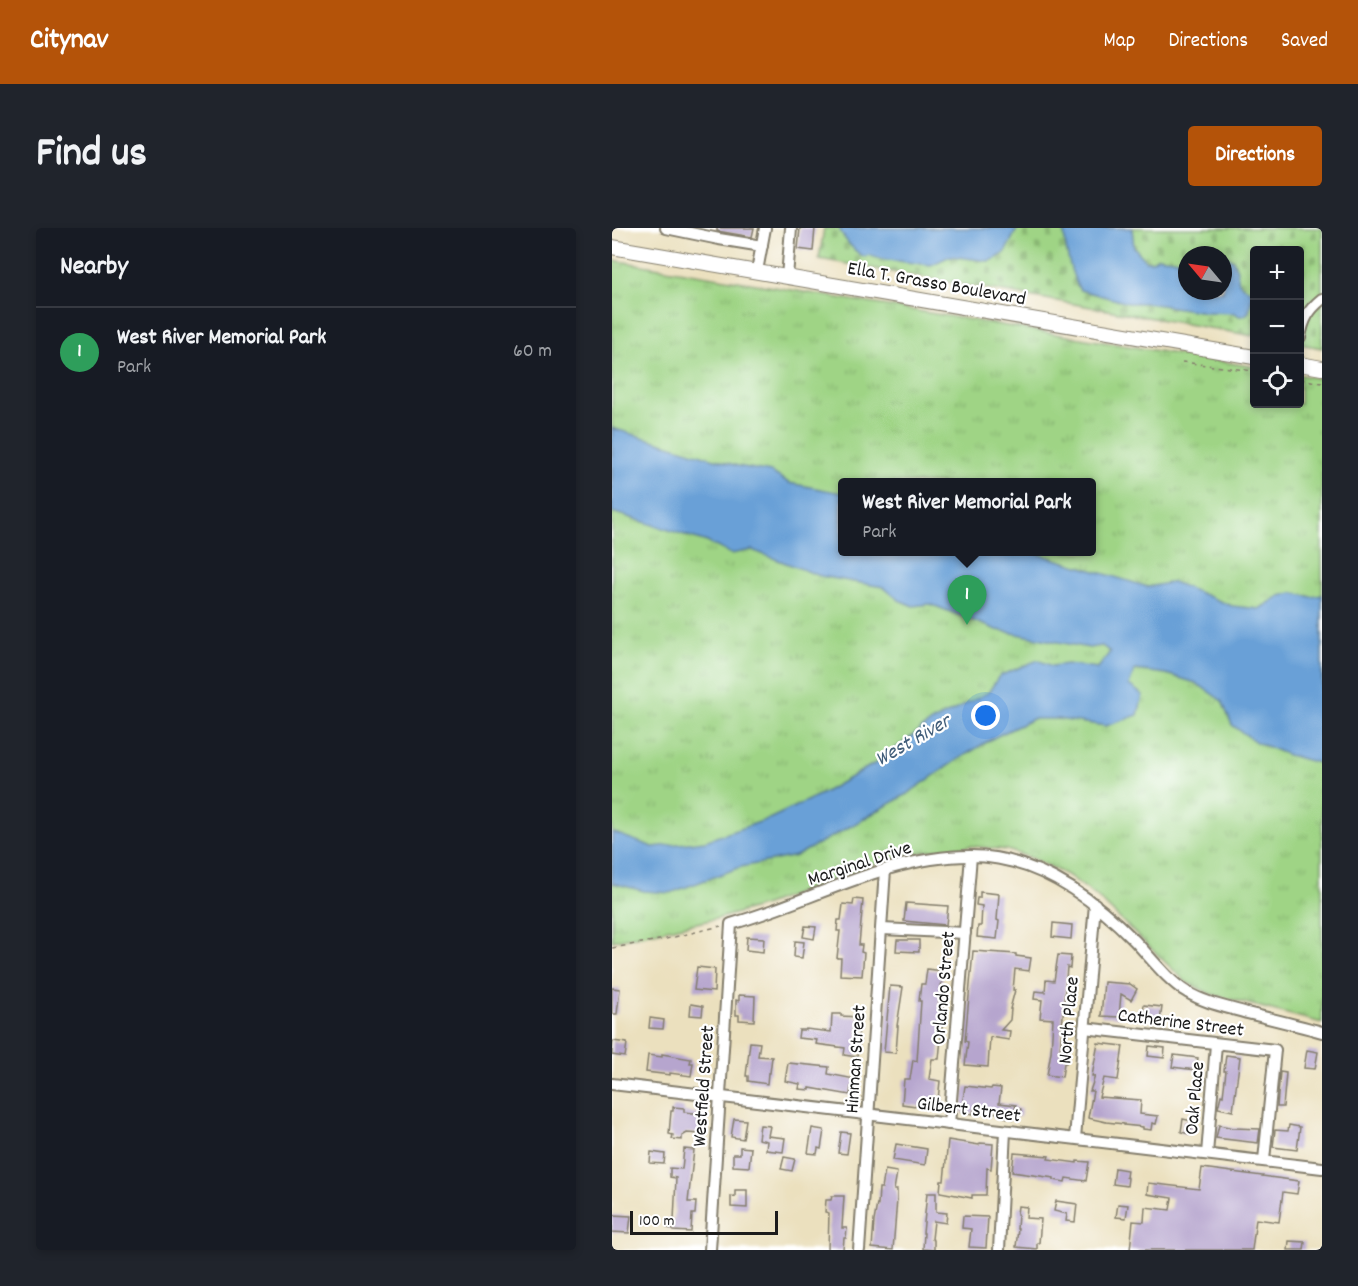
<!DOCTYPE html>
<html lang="en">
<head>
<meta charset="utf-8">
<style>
	:root { --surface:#171b24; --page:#20242c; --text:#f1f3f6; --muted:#9ea1a6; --line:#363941; --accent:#b45309 }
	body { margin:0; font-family:Dekko,sans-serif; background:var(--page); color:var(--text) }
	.controls { position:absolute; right:18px; top:18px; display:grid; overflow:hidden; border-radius:6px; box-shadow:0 3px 9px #0003 }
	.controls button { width:54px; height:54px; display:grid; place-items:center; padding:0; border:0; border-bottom:2px solid var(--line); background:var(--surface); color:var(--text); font:30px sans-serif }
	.compass { position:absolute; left:566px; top:18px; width:54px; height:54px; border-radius:50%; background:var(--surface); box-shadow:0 3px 9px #0003; rotate:299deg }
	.scale { position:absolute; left:18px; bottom:15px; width:148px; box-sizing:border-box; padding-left:6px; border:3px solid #1c1c1c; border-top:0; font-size:16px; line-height:21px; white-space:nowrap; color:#1c1c1c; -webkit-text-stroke:4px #fff; paint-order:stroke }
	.you { position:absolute; left:374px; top:488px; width:21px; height:21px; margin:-15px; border:4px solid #fff; border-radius:50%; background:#1a73e8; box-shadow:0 0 0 9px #1a73e833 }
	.badge { display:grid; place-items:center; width:39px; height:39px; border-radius:50%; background:var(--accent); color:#fff; font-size:20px; font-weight:700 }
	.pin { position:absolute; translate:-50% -50px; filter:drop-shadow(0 2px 3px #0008) }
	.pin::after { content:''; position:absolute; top:32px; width:21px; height:18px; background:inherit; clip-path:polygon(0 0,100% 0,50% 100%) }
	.popup { position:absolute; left:226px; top:250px; width:258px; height:78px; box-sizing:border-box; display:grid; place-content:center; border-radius:6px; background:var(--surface); filter:drop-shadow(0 2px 4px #0005); font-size:20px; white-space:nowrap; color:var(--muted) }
	.popup b { font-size:22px; color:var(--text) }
	.popup::after { content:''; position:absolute; left:50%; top:100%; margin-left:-12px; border:12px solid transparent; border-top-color:var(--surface) }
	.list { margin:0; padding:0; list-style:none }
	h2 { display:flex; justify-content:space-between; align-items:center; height:78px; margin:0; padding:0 24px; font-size:26px }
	h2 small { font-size:20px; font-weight:400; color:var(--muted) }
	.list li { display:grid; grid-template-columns:39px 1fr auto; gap:18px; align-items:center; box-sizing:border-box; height:90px; padding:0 24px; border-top:2px solid var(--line) }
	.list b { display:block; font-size:22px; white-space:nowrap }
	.list p { margin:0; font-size:20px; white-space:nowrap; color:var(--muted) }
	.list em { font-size:20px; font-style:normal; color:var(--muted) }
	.icon { flex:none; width:33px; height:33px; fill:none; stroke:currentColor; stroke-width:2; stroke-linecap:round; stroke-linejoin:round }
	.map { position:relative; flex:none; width:710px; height:1022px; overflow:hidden; border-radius:6px }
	header { display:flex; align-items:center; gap:36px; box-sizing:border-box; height:84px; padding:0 30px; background:var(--accent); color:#fff }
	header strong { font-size:28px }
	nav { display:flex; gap:33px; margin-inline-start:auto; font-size:21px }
	.intro { display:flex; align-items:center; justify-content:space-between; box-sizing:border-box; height:144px; padding:0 36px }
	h1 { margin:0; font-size:42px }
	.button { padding:15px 27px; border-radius:6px; background:var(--accent); color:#fff; font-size:21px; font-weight:700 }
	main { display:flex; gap:36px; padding:0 36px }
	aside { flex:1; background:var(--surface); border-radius:6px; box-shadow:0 3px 9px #0003 }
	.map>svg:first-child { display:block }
	.cemetery { fill:url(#cemetery-stones); stroke:#5e7850; stroke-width:1.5; fill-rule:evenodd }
	.park { fill:url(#park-tufts); stroke:#5e7850; stroke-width:1.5; fill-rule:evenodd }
	.water { fill:#69a0d7; stroke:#425e7a; stroke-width:1.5 }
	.building { fill:#b6a5ce }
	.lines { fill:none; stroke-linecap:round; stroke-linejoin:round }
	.minor-casing { stroke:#847e6d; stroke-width:14 }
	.major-casing { stroke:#847e6d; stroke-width:16 }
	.path { stroke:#847e6d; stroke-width:1.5; stroke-dasharray:4.5 4.5; stroke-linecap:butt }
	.minor { stroke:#fff; stroke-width:10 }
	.major { stroke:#fff; stroke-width:14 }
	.labels { text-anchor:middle; stroke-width:4.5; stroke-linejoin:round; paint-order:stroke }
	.street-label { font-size:20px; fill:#1c1c1c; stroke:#fff }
	.water-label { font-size:21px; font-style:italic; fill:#425e7a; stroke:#fff }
</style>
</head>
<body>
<header>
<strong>Citynav</strong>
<nav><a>Map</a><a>Directions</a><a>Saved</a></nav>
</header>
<div class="intro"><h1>Find us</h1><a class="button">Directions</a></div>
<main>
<aside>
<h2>Nearby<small></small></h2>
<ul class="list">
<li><span class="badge" style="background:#2e9e5b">1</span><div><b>West River Memorial Park</b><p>Park</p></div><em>60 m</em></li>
</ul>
</aside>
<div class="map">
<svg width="710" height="1022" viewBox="0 0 710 1022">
	<defs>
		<pattern id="cemetery-stones" width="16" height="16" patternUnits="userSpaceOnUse" patternTransform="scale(1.5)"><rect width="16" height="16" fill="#9fd485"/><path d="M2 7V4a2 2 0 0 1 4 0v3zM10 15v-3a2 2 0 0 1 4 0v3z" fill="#88b572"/></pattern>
		<pattern id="park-tufts" width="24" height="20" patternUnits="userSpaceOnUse" patternTransform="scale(1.5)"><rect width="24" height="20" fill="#9fd485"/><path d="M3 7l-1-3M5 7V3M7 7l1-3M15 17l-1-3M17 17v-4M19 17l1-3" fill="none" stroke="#88b572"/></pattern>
	</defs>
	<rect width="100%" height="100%" fill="#fff"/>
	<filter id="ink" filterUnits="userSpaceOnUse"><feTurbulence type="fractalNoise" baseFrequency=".0167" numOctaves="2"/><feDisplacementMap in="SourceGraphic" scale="12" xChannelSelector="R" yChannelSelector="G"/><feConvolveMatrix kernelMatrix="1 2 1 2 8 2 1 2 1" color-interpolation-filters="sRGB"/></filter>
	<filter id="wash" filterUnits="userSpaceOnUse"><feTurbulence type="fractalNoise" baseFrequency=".008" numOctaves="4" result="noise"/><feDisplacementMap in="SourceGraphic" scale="24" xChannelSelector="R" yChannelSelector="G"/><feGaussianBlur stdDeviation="1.35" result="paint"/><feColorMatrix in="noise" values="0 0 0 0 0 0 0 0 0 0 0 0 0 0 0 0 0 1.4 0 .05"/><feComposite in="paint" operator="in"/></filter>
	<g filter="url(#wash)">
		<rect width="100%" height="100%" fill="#ebe0be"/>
		<path class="cemetery" d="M212 0H710V120L688 116V22H642V108L207 31ZM575 27H611V63H575Z"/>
		<path class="park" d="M0 32 642 139V176H688V147L710 151V795L599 766 574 754 484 668 457 648 420 630 395 622 359 618 317 623 276 631 154 677 108 690 0 713ZM230 255H479V324H230Z"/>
		<g class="water">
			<path d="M227 0H406C396 15 397 29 376 33L338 28 319 37 269 31 256 27 253 29C243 25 231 10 227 0Z"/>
			<path d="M452 0H520L522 19 534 33H540L546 29 575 33V63H611V30L616 29 621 32 625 42 626 51 628 56 640 64V70L637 84 632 88H627L623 85 593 84 535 75H516L468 62C459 48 452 17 452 0Z"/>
			<polygon points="0,200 126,238 159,244 177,255 230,265 230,324 420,324 536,359 561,354 620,378 647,381 668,368 681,365 700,369 710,367 710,536 676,527 644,514 620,497 610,473 584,455 554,446 523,442 517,457 531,467 526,487 494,498 445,491 421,491 383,509 345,532 295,566 241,597 184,628 129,639 58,665 32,663 0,655 0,604 41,619 93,613 159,590 211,565 267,533 319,494 376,465 387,448 426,432 440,438 455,436 486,440 498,424 490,418 477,420 385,402 318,376 301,378 287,372 271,359 208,348 140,322 119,326 95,314 0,284"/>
		</g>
		<g id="blocks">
			<g class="building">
				<polygon points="105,0 142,0 140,9 105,3"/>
				<polygon points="188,0 203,0 201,23 186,21"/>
				<polygon points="368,664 387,666 385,692 387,693 385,711 365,709 366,698 369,698 370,678 364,677 365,670 368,670"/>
				<polygon points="242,671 251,672 247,717 250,717 249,724 252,725 250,748 228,747 229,730 225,730 228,703 225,703 226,692 229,692 231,676 241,677"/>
				<polygon points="294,675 336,678 334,697 292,693"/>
				<polygon points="441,695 460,697 459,711 440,709"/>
				<polygon points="193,698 204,699 202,711 191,709"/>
				<polygon points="135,709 152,710 151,724 134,722"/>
				<polygon points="285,712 307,712 307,724 284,723"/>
				<polygon points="183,713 192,714 190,730 182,729"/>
				<polygon points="361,723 404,726 404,728 419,730 417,743 403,741 401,762 403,762 398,781 399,781 398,792 389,802 398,803 397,812 378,809 376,839 353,837 356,814 353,813"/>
				<polygon points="446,727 459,728 458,740 455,739 450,800 448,825 455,825 454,835 452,835 450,849 435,847 439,824 441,791 428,790 430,772 422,771 423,763 433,764 434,752 442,753"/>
				<polygon points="85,739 103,741 102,764 82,762"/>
				<polygon points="315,741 331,743 327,778 332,779 327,831 320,831 317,851 328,853 325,881 290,876 292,851 298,851 301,832 305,833 309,773 307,773 309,756 313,756"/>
				<polygon points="492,754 518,756 525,761 519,772 509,766 507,789 489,788"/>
				<polygon points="278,758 291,759 285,798 286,798 284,825 272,824"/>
				<polygon points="0,760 8,761 5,786 0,786"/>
				<polygon points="127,767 143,768 142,793 127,792 127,787 124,787 124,772 127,773"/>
				<polygon points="79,776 91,778 90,788 78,787"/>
				<polygon points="532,777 550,779 548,793 530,791"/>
				<polygon points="220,786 229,786 229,788 247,789 246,813 248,813 245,829 232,827 233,820 204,816 205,812 186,810 187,802 194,802 194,801 219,804"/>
				<polygon points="38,790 52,792 51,801 37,800"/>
				<polygon points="1,813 15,815 13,829 0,827"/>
				<polygon points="138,814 148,815 146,828 160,829 158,845 156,845 155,856 136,853 136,848 134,848"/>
				<polygon points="486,815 511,818 506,852 492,850 487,869 529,872 528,886 546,888 544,896 540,895 539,902 531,901 531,899 512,897 512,896 494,894 476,890 481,863 478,863 483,848 480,848"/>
				<polygon points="537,818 553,820 552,830 536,828"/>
				<polygon points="695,822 706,824 703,841 692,840"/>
				<polygon points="50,826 79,831 78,835 81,835 79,848 58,845 58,847 34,844 36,827 50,829"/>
				<polygon points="562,827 586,830 584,842 560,839"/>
				<polygon points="614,827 628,829 621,883 606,880 609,867 611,868 614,843 612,843"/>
				<polygon points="176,835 217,839 216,846 243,851 242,859 239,859 238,867 198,860 198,862 187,861 188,856 173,853"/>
				<polygon points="668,844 674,845 671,879 665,879"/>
				<polygon points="353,858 379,861 380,859 389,860 387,875 404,877 403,880 409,881 408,889 402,888 401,891 392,889 392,886 362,881 361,886 349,884"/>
				<polygon points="61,879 72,880 72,884 90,886 88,906 75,905 70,908 70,912 60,911 61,907 57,906 59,883 61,883"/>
				<polygon points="122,891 134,892 131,911 119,909"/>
				<polygon points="571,891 580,893 578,906 569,904"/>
				<polygon points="148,897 158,898 156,908 173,910 171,924 154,922 155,913 146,911"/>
				<polygon points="607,897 622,900 648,901 646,915 604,910"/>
				<polygon points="677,897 688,899 685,922 661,919 663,902 676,903"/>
				<polygon points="200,900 212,902 209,921 206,920 205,926 196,925"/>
				<polygon points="229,904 238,905 235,926 226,925"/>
				<polygon points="336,912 367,917 368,915 381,916 379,941 375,940 374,967 360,967 360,970 328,964 329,953 332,953"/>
				<polygon points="284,916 315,921 313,937 281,932"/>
				<polygon points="128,919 139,920 137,939 121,938 121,926 128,926"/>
				<polygon points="72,921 82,922 76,974 84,974 83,986 80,986 79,1004 61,1003 61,1001 55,1000 56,992 62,992 64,950 58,949 58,940 70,941"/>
				<polygon points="39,924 53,926 52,936 38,935"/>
				<polygon points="402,925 437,928 436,931 465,935 465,933 477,934 474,953 454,950 453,954 442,952 442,950 400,944"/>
				<polygon points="172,929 183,931 180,943 169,941"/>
				<polygon points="503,940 515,942 514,949 516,950 515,958 501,956"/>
				<polygon points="590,940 687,953 685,966 671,964 667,994 644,991 640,1022 518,1022 521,993 532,994 533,979 558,982 560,970 535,966 536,955 587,961"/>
				<polygon points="273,942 285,944 282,962 285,962 285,971 281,1022 260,1020 262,993 265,976 266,977 267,960 270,960"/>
				<polygon points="123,962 135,962 135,980 119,979 119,968 123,969"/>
				<polygon points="315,965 324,965 324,984 335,985 334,995 322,993 320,1011 322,1012 322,1022 311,1021 312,1005 311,1005"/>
				<polygon points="220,968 232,968 230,1000 235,1000 234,1010 232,1010 231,1022 216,1022 217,985 213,984 214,972 219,972"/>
				<polygon points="444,973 465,976 463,994 454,993 455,986 442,983"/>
				<polygon points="506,976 516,977 514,990 504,989"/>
				<polygon points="406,978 415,979 414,990 429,991 427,1015 425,1015 425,1021 404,1019 406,1001 405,1001 406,986 405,986"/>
				<polygon points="0,987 19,988 17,1005 0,1004"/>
				<polygon points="351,988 376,989 374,1020 357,1019 359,1001 350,1000"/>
				<polygon points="677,1013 693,1014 692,1022 676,1022"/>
			</g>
		</g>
	</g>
	<g filter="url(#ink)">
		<use href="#blocks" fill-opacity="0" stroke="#847e6d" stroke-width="1.5"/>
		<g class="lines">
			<g class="minor-casing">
				<g id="minor">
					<polyline points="54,0 107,11 150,18"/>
					<polyline points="145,43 153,0"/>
					<polyline points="175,49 179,0"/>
					<path d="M688 109C691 92 696 82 710 71"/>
					<polyline points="270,701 353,705"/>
					<polyline points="472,800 663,822 652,932"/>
					<polyline points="0,856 710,940"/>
					<polyline points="337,896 359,628"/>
					<polyline points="463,910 483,676"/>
					<polyline points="595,926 604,816"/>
					<path d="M98 1022 119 696C198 674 274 628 358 628 423 628 480 669 523 713 538 729 557 754 575 764 593 775 615 779 635 785 660 791 685 797 710 804"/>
					<polyline points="247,1022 273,642"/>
					<polyline points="387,1022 393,903"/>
				</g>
			</g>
			<g class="major-casing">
				<g id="major">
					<polyline points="0,19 642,129"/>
					<polyline points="688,136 710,140"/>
				</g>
			</g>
			<g class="path">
				<polyline points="570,134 642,143"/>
				<polyline points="688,151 710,155"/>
				<polyline points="0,720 54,711 109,698"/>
			</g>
			<use href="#minor" class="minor"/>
			<use href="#major" class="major"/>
		</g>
	</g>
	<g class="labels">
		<g class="street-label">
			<text transform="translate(325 54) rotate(10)" y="7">Ella T. Grasso Boulevard</text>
			<text transform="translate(247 634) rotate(-18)" y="7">Marginal Drive</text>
			<text transform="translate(330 760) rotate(-85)" y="7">Orlando Street</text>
			<text transform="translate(455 792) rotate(-85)" y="7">North Place</text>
			<text transform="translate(569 793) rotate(7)" y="7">Catherine Street</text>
			<text transform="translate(242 831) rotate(-86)" y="7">Hinman Street</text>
			<text transform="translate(90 858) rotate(-86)" y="7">Westfield Street</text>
			<text transform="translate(581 870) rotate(-85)" y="7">Oak Place</text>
			<text transform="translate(357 880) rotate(7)" y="7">Gilbert Street</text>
		</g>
		<g class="water-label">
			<text transform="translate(300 511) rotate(-30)" y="7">West River</text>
		</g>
	</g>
</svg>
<div class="controls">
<button>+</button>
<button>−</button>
<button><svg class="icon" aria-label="locate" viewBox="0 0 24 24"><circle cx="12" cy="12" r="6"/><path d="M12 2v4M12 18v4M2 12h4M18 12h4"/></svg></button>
</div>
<svg class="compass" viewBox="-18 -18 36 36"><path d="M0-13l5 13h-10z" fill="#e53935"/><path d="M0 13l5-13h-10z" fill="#9ea1a6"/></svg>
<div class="scale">100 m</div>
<div class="you"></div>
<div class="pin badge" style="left:355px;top:397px;background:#2e9e5b">1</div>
<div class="popup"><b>West River Memorial Park</b>Park</div>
</div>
</main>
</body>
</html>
